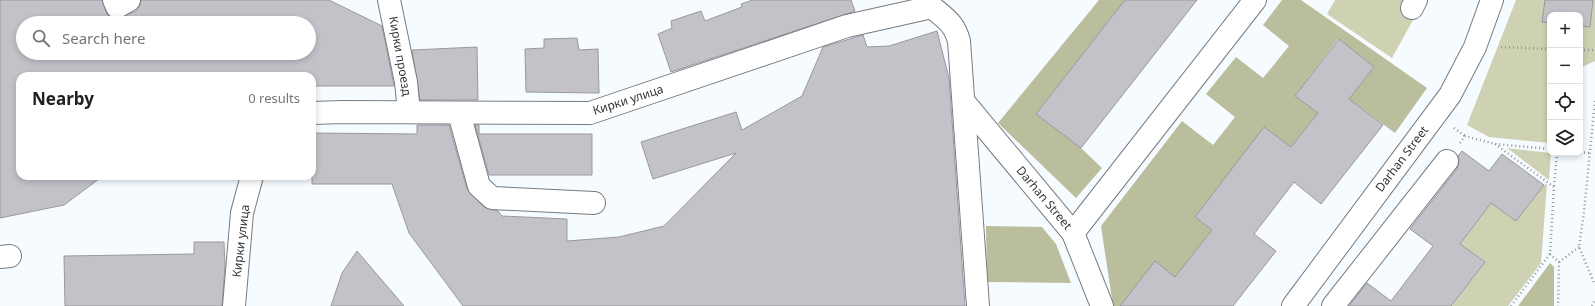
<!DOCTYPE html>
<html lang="en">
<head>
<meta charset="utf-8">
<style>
	:root { --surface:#fff; --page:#f2f2f2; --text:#202124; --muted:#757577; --line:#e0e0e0 }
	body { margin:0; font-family:"Noto Sans",sans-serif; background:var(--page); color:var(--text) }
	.controls { position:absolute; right:12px; top:12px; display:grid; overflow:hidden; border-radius:8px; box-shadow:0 2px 6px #0003 }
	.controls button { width:36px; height:36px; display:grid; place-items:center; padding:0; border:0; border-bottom:1px solid var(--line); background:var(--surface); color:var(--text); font:20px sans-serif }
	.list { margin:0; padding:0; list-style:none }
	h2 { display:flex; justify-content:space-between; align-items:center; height:52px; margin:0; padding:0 16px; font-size:17px }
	h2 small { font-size:13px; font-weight:400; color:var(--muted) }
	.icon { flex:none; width:22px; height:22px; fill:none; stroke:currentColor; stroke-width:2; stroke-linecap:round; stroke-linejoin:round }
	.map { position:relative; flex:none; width:1595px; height:306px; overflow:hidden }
	.search { position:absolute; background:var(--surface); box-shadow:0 2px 6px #0003; left:16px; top:16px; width:300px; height:44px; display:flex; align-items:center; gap:10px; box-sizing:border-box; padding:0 14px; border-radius:22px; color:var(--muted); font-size:15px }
	.panel { position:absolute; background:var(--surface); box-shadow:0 2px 6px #0003; left:16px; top:72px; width:300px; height:108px; border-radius:12px }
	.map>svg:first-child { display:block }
	.green { fill:#ced1b2 }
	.forest { fill:#bbbe9c }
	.building { fill:#c4c2c9; stroke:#99989e; fill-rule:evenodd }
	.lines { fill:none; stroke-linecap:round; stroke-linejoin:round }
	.minor-casing { stroke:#777c81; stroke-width:24 }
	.path { stroke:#939699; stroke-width:2.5; stroke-dasharray:1 3; stroke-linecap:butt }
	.minor { stroke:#fff; stroke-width:22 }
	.labels { text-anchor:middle; stroke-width:4; stroke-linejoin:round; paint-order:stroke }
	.street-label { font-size:12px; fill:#343638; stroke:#fff }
</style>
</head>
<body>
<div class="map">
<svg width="1595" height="306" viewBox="0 0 1595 306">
	<rect width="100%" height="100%" fill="#f6fbff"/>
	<g class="green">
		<polygon points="1335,0 1424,0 1392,58 1327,14"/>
		<polygon points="1516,0 1595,0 1595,61 1580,68 1580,15 1550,15 1550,143 1489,137 1467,125"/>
		<polygon points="1507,148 1551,153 1549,180"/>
		<polygon points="1547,184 1541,263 1508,306 1451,306 1485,262 1460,244 1491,203 1516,221 1544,185"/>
	</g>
	<g class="forest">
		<polygon points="1099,0 1125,0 1036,114 1081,148 1102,168 1076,198 998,123"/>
		<polygon points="1282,0 1301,0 1427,88 1395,133 1349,99 1374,67 1338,39 1295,96 1318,113 1291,147 1264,128 1195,217 1212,230 1175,277 1155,262 1129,306 1113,306 1101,226 1182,121 1213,145 1235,117 1206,94 1236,57 1263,78 1289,46 1263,25"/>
		<polygon points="986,226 1042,227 1056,244 1071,283 987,282"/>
		<polygon points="1550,263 1554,267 1554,306 1518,306"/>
	</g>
	<g class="building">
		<path d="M0 0H102L106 12 110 18 117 19 136 11 140 6 141 0H329L382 26 394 86H312V76H20V176H103L64 205 0 218ZM23 23H309V53H23Z"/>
		<polygon points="753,0 851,0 855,11 671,72 658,34 672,28 671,21 701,11 705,21 742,7 741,4"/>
		<polygon points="1125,0 1197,0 1081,148 1036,114"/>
		<polygon points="1545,0 1593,0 1590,27 1580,26 1580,15 1550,15 1550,23 1542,22"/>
		<polygon points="937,31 949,78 965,306 463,306 409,233 392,184 312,184 312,133 417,134 417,125 449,125 467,189 484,207 498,211 502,216 567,219 567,241 619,237 664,226 736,153 653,179 641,142 736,112 742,130 802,96 823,47 863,35 867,47 889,46"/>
		<polygon points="577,38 579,50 598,49 599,93 526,92 525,49 544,48 544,39"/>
		<polygon points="1339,39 1374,67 1349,99 1383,125 1321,204 1294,182 1254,234 1276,251 1233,306 1120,306 1155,261 1175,277 1212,230 1195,217 1264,127 1291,147 1318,113 1295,96"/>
		<polygon points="477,47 478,100 420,100 412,50"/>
		<polygon points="475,125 479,125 479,134 592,134 592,175 489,175"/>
		<polygon points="1462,151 1489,171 1502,154 1544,185 1516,221 1491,203 1460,244 1485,262 1451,306 1349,306 1367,283 1391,301 1433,246 1410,229 1457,169 1459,162 1458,156"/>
		<polygon points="194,242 224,242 225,266 222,306 65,306 64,256 194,254"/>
		<polygon points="357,251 404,306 331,306 342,273"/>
	</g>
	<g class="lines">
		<g class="minor-casing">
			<g id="minor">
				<polyline points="114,0 117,7 129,0"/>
				<polyline points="389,0 406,82 409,112"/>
				<path d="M932 7C946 19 954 23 959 41L978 306"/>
				<polyline points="1412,8 1416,0"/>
				<polyline points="964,102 1073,233 1102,306"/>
				<polyline points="312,113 343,112 590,113 847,26 932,7"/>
				<polyline points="459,113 479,186 492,198 594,203"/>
				<polyline points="1073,233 1255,0"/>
				<polyline points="0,257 10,256"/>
				<polyline points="234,306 242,213 252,176"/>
				<polyline points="1293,306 1450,95 1475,47 1492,0"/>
				<polyline points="1333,306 1447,161"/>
			</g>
		</g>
		<g class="path">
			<polyline points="1501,47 1550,49"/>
			<polyline points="1580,50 1595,50"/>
			<polyline points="1595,101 1584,212 1579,247 1595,285"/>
			<polyline points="1454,128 1465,136"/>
			<polyline points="1460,143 1465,136 1495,144 1550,149"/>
			<polyline points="1495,144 1554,187 1550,254 1559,262 1558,306"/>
			<polyline points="1580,152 1590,153"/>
			<polyline points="1554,186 1557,153"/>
			<polyline points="1559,262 1579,247"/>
			<polyline points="1511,306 1550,254"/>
			<polyline points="1592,306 1595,300"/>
		</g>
		<use href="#minor" class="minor"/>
	</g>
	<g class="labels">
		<g class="street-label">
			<text transform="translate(400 56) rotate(80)" y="4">Кирки проезд</text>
			<text transform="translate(628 100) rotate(-18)" y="4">Кирки улица</text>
			<text transform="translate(1402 159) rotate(-53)" y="4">Darhan Street</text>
			<text transform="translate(1044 198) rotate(50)" y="4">Darhan Street</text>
			<text transform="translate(241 241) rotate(-83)" y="4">Кирки улица</text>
		</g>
	</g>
</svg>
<div class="controls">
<button>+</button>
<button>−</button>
<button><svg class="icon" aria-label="locate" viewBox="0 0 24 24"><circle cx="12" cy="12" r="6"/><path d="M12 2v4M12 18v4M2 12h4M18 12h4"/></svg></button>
<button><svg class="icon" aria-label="layers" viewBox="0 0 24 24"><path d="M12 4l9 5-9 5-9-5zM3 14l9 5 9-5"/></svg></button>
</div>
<div class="search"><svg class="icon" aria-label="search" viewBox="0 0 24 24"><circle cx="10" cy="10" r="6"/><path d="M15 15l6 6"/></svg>Search here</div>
<section class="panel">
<h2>Nearby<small>0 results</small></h2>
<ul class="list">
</ul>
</section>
</div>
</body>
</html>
